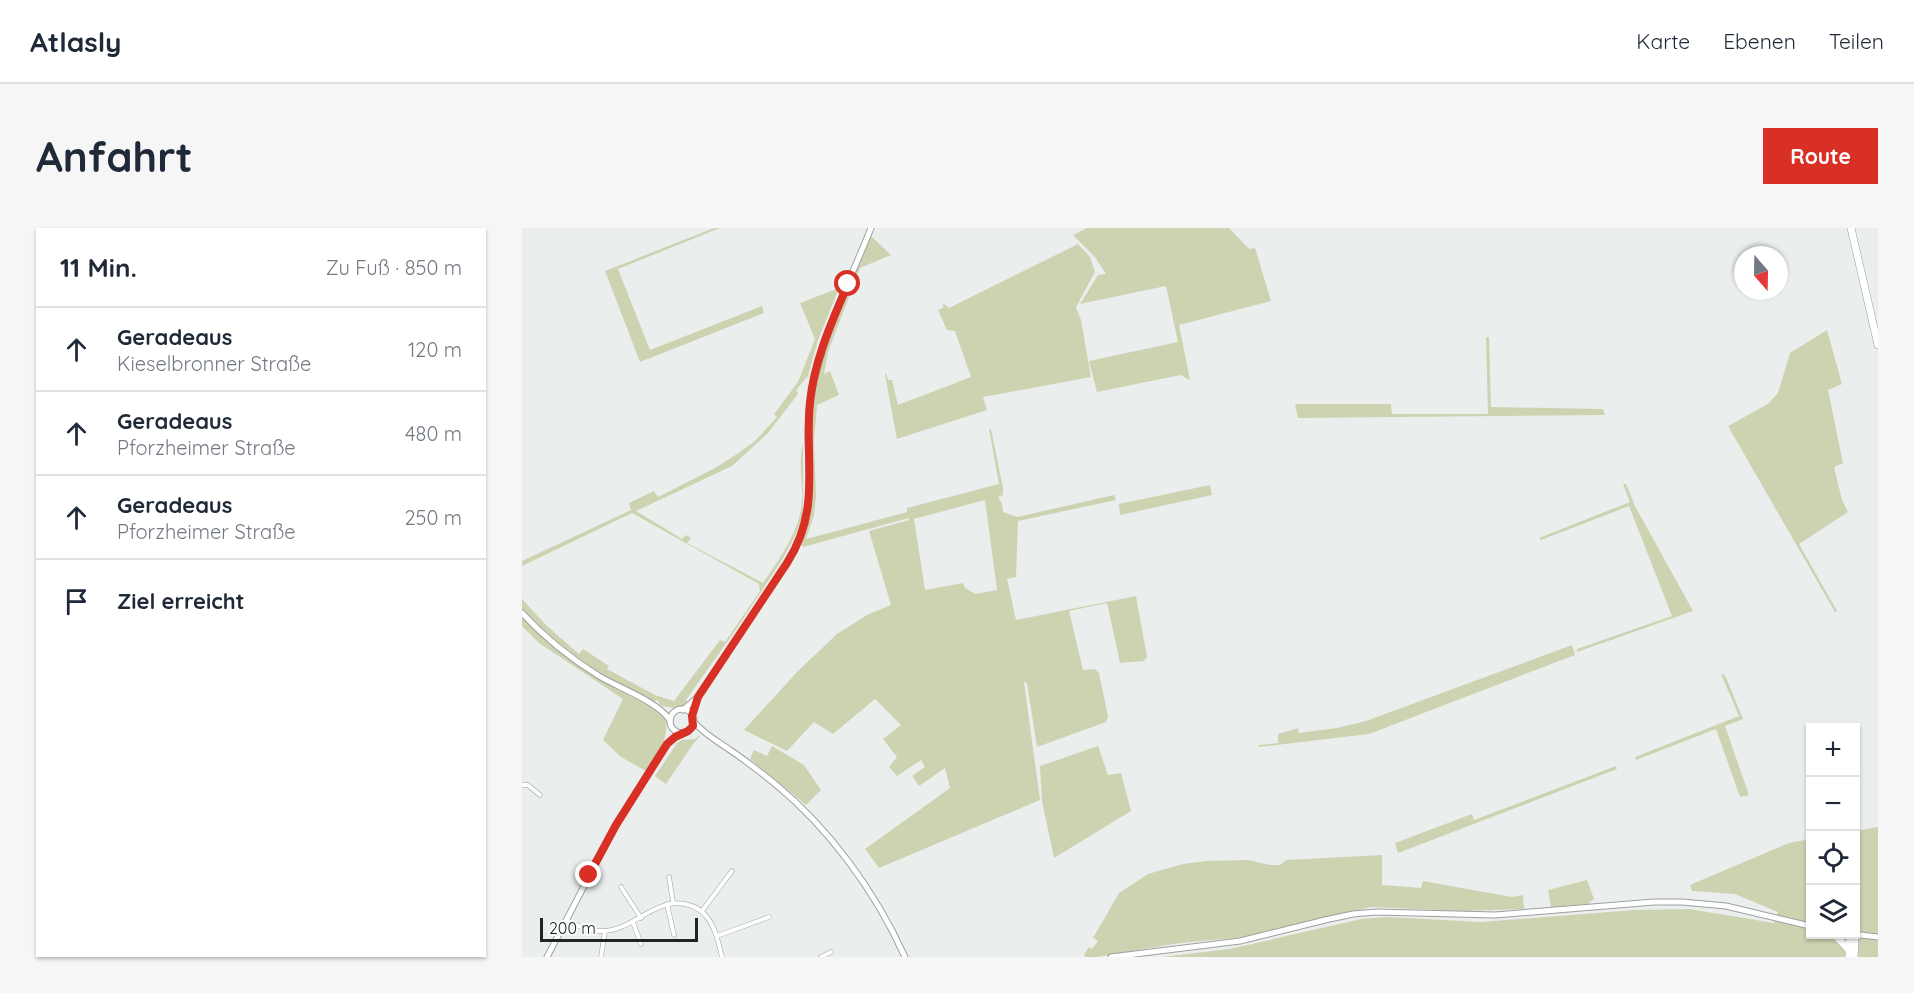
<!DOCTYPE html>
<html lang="de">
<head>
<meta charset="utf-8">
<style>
	:root { --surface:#fff; --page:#f6f6f7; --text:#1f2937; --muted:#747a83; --line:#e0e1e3; --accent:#d93025 }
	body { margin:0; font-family:Quicksand,sans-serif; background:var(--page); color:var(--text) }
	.controls { position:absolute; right:18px; bottom:18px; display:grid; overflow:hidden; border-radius:0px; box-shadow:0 2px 4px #0004 }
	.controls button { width:54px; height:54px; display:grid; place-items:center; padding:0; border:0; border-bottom:2px solid var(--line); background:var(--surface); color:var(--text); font:30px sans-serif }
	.compass { position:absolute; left:1212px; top:18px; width:54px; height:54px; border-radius:50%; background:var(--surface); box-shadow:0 2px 4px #0004; rotate:160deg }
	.scale { position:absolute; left:18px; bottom:15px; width:158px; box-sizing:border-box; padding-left:6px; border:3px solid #222423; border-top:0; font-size:16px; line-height:21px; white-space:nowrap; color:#222423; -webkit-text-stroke:4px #f8fcfb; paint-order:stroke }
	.stop { position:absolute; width:18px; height:18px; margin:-14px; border:4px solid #d93025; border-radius:50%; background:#fff }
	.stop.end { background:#d93025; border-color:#fff; box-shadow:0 2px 6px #0008 }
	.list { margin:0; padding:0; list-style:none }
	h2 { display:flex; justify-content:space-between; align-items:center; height:78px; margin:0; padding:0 24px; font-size:26px }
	h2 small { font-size:20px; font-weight:400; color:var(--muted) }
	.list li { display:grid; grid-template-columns:39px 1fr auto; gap:18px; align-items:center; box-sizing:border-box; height:84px; padding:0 24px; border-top:2px solid var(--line) }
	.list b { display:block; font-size:22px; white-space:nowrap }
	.list p { margin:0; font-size:20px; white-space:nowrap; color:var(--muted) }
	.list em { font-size:20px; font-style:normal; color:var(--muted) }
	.icon { flex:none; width:33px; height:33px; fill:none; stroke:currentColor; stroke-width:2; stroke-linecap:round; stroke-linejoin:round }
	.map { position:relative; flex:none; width:1356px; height:729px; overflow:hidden; border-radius:0px }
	header { display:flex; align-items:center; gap:36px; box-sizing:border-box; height:84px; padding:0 30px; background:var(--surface); border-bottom:2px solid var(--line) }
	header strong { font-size:28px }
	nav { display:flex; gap:33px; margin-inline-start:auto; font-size:21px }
	.intro { display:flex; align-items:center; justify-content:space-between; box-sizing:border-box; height:144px; padding:0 36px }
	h1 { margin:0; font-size:42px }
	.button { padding:15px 27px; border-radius:0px; background:var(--accent); color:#fff; font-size:21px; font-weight:700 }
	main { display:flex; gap:36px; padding:0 36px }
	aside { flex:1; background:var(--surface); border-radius:0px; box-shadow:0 2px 4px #0004 }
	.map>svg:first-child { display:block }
	.green { fill:#cdd3b1; fill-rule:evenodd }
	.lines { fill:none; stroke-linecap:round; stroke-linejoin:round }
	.minor-casing { stroke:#9ca09f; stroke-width:5 }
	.tertiary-casing { stroke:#9ca09f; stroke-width:7 }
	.primary-casing { stroke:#9ca09f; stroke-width:8 }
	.minor { stroke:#fff; stroke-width:4 }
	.tertiary { stroke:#fff; stroke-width:5 }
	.primary { stroke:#fff; stroke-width:7 }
	.route { stroke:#d93025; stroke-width:8 }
</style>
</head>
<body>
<header>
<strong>Atlasly</strong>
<nav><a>Karte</a><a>Ebenen</a><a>Teilen</a></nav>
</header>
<div class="intro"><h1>Anfahrt</h1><a class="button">Route</a></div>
<main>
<aside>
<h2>11 Min.<small>Zu Fuß · 850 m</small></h2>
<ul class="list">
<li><svg class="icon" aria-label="ahead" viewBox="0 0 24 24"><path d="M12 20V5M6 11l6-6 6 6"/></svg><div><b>Geradeaus</b><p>Kieselbronner Straße</p></div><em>120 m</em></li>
<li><svg class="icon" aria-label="ahead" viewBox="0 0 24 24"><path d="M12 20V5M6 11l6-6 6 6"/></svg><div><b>Geradeaus</b><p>Pforzheimer Straße</p></div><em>480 m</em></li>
<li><svg class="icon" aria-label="ahead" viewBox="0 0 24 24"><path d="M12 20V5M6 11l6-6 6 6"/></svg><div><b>Geradeaus</b><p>Pforzheimer Straße</p></div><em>250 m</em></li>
<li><svg class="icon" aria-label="arrive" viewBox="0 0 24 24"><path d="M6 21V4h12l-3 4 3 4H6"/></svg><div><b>Ziel erreicht</b></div></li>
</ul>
</aside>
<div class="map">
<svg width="1356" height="729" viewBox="0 0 1356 729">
	<rect width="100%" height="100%" fill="#eaefee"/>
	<g class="green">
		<polygon points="192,0 198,0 96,41 128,122 240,78 242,85 118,134 83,43"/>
		<polygon points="565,0 707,0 727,21 733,20 749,73 657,97 668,152 659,147 575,164 567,133 656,114 644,58 558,76 576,47 584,46 573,29 551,7"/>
		<path d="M349 8 369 27 338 40 306 124 302 146 308 143 317 167 295 177 292 212 294 268 292 287 284 311 385 284V280L477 256 467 201H469L481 260V267L476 269 480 276 481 284 495 289 592 267 594 272 496 293 494 349 485 351 494 392 614 368 625 429 622 433 598 435 585 375 547 383 561 442 573 441 577 445 586 488 584 494 515 519 505 455 502 454 518 572 357 640 343 621 428 560 423 540 397 558 390 548 403 539 399 532 375 548 367 539 375 529 361 511 379 497 353 471 311 506 292 494 265 523 222 502 276 443 315 406 345 387 369 377 347 303 387 292V290L281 319 278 316C300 271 283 223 291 176 300 117 326 63 349 8ZM463 272 475 362 453 366 443 360 441 355 403 362 392 291Z"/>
		<polygon points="556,16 568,29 573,44 554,79 559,92 569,149 461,169 465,182 375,211 363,147 364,145 366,152 370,152 376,177 449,149 433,103 425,102 416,82 422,79 420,77 422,76 427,80"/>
		<path d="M317 60 296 112 286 148 274 162 276 166 246 205 210 238 114 283 160 311 164 307 169 310 165 315 241 355C258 330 279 302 280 271 281 255 276 231 281 217V276L280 289 273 308 260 332 215 400 164 472 166 476 154 480 139 478 135 472 131 474C78 446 42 425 0 382V371L24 397 57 426 61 421 87 438 85 441 133 467 152 473 198 412 203 414 238 363 237 356 110 285 0 338V333L109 282 107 275 132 263 136 269 193 240 215 226 233 213 255 189 252 186 276 154 293 111 278 75Z"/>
		<polygon points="1305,102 1320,156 1306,162 1321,235 1312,239 1320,272 1326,284 1277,316 1315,383 1313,384 1206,198 1246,176 1256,165 1268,125"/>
		<polygon points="964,109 967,109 969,179 1081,181 1083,187 776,190 773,177 775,176 869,176 870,186 966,186"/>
		<polygon points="1101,256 1104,256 1113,278 1171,383 1055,424 1055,421 1150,388 1107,278 1019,312 1017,310 1108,274"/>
		<polygon points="688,257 690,267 598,287 597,276"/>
		<path d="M0 390C30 420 56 438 93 460 109 469 131 477 144 491 147 512 135 526 124 543L99 529 81 512 101 471 17 415 0 398Z"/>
		<polygon points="1050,417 1053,427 847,506 737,519 737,517 756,515 756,506 776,500 777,505 815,500 844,493"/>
		<polygon points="1199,446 1203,447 1221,491 1203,498 1227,567 1218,569 1194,501 1114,532 1113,529 1217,488"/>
		<polygon points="176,508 178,508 171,516 144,556 133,548 155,515 160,512 173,511"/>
		<polygon points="250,518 282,537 299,562 284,577 228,531 232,522 245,528"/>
		<polygon points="576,518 586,547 599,545 609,583 532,630 520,573 518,538"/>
		<polygon points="1094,538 1095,541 876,625 873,615 950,586 952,592"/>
		<polygon points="1356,599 1356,729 639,729 708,721 839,691 865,689 959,694 1112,682 1167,681 1252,695 1256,684 1213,666 1170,663 1168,657 1267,615 1288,611 1288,706 1334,706 1334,603"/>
		<polygon points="860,627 860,657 899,660 901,653 990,669 1001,667 1002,681 938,683 849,679 722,709 658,715 575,729 563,729 562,727 567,719 570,721 576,713 571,710 597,665 626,646 661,636 684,633 726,632 748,637 758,637 764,632"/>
		<polygon points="1065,652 1072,671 1066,676 1029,679 1026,662"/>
	</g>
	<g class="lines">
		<g class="minor-casing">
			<g id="minor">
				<polyline points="0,557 6,557 18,567"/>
				<polyline points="147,649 151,674"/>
				<polyline points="99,659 119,690"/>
				<polyline points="145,676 152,707"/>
				<polyline points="180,683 210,643"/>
				<path d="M44 692C55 697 67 704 80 703 112 703 134 667 167 677 190 683 195 708 200 729"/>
				<polyline points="111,694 119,716"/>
				<polyline points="195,708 247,689"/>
				<polyline points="79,729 83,703"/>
				<polyline points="299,729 309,724"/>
			</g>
		</g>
		<g class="tertiary-casing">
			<g id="tertiary">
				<path d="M0 385C23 410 48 430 77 448 97 460 135 473 148 492"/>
				<circle cx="160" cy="493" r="12"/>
				<path d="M161 482 176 469 265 335C304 274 278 231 289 169 299 110 327 55 349 0"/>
				<path d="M172 494C182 506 195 513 208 522 223 532 237 543 252 555 308 601 353 663 383 729"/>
				<polyline points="1330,706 1356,709"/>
				<polyline points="25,729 94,597 145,516 159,505"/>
				<polyline points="589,729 718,713 803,692 831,686 854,684 973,687 1132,674 1160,674 1204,678 1288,698"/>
			</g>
		</g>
		<g class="primary-casing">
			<g id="primary">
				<polyline points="1329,0 1356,117"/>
				<polyline points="1312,706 1326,721"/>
				<polyline points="1331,707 1333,714 1332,729"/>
				<polyline points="1327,729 1327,714 1331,707"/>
			</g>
		</g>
		<use href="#minor" class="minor"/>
		<use href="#tertiary" class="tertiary"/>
		<use href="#primary" class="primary"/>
	</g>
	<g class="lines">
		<path class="route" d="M67 647 94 597 145 516 153 509 166 503 171 498 170 488 176 469 265 335C300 280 282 233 288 174 292 133 310 93 326 56"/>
	</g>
</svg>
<div class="controls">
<button>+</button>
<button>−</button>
<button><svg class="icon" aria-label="locate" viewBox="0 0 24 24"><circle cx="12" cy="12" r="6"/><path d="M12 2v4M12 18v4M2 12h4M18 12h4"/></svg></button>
<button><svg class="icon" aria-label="layers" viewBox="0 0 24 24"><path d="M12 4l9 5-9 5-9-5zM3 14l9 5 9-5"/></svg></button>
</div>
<svg class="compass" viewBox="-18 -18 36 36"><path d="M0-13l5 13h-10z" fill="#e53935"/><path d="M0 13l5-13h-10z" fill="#747a83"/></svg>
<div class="scale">200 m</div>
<div class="stop" style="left:326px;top:56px"></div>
<div class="stop end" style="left:67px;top:647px"></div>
</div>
</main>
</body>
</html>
